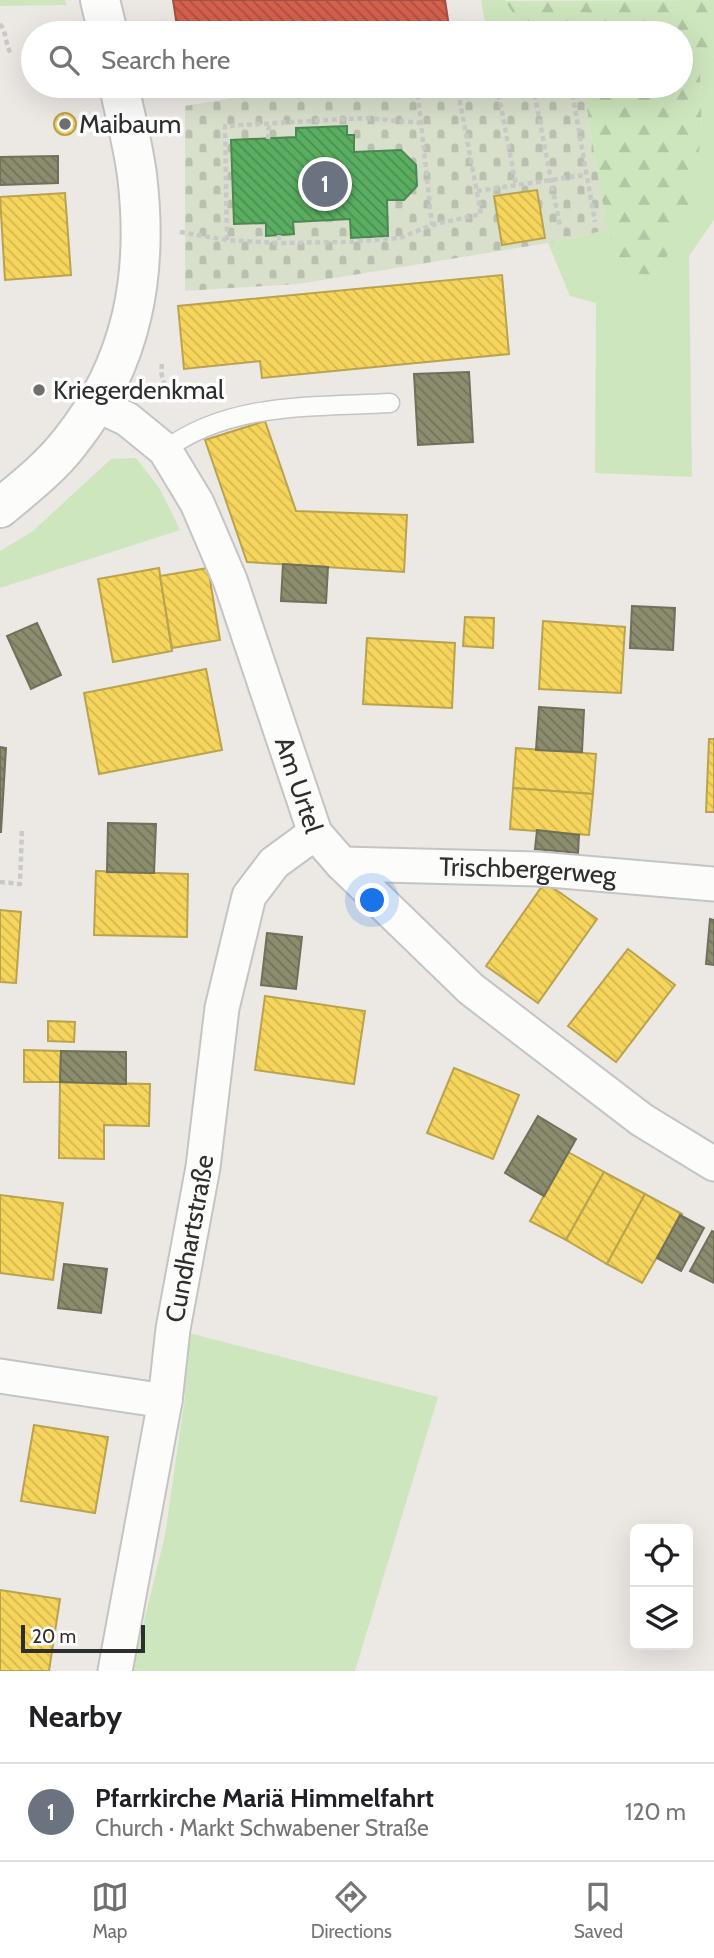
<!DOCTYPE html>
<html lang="en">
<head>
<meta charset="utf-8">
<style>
	:root { --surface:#fff; --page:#f6f6f6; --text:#202124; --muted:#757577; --line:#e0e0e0; --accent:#706f6e }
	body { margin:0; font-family:Cabin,sans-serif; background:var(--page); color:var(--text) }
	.controls { position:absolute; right:21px; bottom:21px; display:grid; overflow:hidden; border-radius:10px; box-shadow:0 7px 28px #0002 }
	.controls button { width:63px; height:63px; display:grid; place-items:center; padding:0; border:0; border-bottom:2px solid var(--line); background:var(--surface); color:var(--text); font:35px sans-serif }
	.scale { position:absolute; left:21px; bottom:18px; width:124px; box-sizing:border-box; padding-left:7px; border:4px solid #2e2e2e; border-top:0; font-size:19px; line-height:24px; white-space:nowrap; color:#2e2e2e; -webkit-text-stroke:5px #fff; paint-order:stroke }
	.you { position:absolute; left:373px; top:901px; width:24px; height:24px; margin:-18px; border:5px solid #fff; border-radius:50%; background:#1a73e8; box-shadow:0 0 0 10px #1a73e833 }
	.badge { display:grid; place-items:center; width:46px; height:46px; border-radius:50%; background:var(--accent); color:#fff; font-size:23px; font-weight:700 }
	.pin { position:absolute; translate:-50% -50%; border:4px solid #fff; box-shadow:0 2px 7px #0006 }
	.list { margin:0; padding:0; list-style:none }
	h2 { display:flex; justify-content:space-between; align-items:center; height:91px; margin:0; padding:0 28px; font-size:30px }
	h2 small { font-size:23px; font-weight:400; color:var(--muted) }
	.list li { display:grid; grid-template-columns:46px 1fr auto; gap:21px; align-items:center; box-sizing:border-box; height:98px; padding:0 28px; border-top:2px solid var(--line) }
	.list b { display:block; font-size:26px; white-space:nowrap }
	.list p { margin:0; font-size:23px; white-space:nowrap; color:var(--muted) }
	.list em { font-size:23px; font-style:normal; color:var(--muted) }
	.icon { flex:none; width:38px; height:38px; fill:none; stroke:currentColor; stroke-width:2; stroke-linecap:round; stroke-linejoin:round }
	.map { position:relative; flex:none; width:714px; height:1671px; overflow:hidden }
	.search { position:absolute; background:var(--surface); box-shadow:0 7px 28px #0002; left:21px; right:21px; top:21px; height:77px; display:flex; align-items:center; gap:18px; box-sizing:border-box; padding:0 24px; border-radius:38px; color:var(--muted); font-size:26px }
	.sheet { height:189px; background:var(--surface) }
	nav { display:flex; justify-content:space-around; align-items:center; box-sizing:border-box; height:98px; border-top:2px solid var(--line); background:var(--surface); font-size:19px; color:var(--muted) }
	nav a { display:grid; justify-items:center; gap:4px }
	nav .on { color:var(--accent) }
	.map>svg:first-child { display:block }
	.grass { fill:#cee6be }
	.forest { fill:url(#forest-firs) }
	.cemetery { fill:url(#cemetery-stones) }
	.homes { fill:url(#homes-back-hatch); stroke:#baa34e; stroke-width:2 }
	.shops { fill:url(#shops-back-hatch); stroke:#a45144; stroke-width:2 }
	.public { fill:url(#public-back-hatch); stroke:#4d8852; stroke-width:2 }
	.industry { fill:url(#industry-back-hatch); stroke:#70705b; stroke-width:2 }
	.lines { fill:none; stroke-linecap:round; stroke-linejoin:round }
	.service-casing { stroke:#c5c4c5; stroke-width:21 }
	.minor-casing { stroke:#c5c4c5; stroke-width:37 }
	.secondary-casing { stroke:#c5c4c5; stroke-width:42 }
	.path { stroke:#c9c9c8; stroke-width:4.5; stroke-dasharray:5 3.5; stroke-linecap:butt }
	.service { stroke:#fcfcfb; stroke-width:18 }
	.minor { stroke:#fcfcfb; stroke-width:33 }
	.secondary { stroke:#fcfcfb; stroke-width:38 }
	.poi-dot { fill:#706f6e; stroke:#fff; stroke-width:2.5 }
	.labels { text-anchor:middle; stroke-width:7; stroke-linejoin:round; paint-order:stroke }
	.poi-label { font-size:26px; fill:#2e2e2e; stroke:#fff; text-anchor:start }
	.street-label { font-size:26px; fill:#2e2e2e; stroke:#fff }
</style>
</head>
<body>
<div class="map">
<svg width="714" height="1671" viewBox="0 0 714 1671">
	<defs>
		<pattern id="forest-firs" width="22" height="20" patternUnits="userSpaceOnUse" patternTransform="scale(1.75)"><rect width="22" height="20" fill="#cee6be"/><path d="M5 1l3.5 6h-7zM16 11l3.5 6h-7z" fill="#b1c6a4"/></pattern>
		<pattern id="cemetery-stones" width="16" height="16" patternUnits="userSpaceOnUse" patternTransform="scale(1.75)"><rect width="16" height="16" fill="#d8e0cc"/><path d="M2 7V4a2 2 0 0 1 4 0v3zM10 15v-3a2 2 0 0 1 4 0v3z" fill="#bac0b0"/></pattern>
		<pattern id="homes-back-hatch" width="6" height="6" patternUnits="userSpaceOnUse" patternTransform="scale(1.75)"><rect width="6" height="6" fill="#f6d55c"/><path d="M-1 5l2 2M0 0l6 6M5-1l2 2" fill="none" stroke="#d3b750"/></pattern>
		<pattern id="shops-back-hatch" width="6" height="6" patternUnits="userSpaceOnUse" patternTransform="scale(1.75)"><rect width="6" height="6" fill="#d6604d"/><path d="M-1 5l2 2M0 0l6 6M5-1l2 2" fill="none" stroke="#ae5040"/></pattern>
		<pattern id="public-back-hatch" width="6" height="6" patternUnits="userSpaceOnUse" patternTransform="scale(1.75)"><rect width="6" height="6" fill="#5aae61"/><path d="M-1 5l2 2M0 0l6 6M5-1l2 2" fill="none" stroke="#4b8e50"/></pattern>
		<pattern id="industry-back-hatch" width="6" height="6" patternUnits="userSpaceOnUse" patternTransform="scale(1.75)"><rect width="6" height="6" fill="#8c8c6e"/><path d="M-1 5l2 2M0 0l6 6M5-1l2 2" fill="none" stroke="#73735b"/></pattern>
	</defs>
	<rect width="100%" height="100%" fill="#ece8e4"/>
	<g class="grass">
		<polygon points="0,0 65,0 67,5 0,6"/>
		<polygon points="481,0 505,0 524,29 545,33 487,33"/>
		<polygon points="714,56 714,220 689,256 692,477 595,473 596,303 570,296 548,243 607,230 625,273 702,133 700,69"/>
		<polygon points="136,458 160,489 180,530 0,588 0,551 33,531 111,459"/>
		<polygon points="173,1329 438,1397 355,1671 132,1671 165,1535 185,1397"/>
	</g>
	<polygon class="forest" points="714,0 714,56 700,69 702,133 689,204 659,275 625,273 607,230 583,86 681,86 681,33 545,33 524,29 505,1"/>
	<polygon class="cemetery" points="305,86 583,86 607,230 548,243 298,284 185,291 185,106"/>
	<g class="homes">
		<circle cx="65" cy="124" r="11"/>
		<polygon points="537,190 545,238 502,245 494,196"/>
		<polygon points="65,193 71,275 5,280 0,197"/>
		<polygon points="502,275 509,354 262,378 260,361 184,369 178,306"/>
		<polygon points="265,421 296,511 407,515 404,572 247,562 205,440"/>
		<polygon points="159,568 172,651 113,662 98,579"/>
		<polygon points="208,568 220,640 172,648 160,576"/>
		<polygon points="465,617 494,618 493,648 463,646"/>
		<polygon points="543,621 625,627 621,693 539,689"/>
		<polygon points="367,638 455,643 452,708 363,704"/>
		<polygon points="206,669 222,750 99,774 84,693"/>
		<polygon points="709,739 714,739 714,812 706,812"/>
		<polygon points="516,748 596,754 593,794 513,788"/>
		<polygon points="513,788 593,794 589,835 510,829"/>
		<polygon points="96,871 188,874 187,937 94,935"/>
		<polygon points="545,882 597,919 538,1003 486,966"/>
		<polygon points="0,910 21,912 16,983 0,982"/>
		<polygon points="628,949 675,985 616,1062 568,1026"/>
		<polygon points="265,996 365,1011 354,1084 255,1070"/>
		<polygon points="48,1021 75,1022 74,1042 48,1041"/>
		<polygon points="24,1050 61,1051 60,1082 24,1082"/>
		<polygon points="454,1068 519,1095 493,1159 427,1133"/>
		<polygon points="60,1082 150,1084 149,1126 104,1125 104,1159 59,1158"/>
		<polygon points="568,1152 604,1172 566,1240 530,1221"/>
		<polygon points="604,1172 645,1194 607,1264 566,1240"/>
		<polygon points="645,1194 682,1214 642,1283 607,1264"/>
		<polygon points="0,1195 63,1203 53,1280 0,1273"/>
		<polygon points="34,1425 108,1437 95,1513 21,1501"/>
		<polygon points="0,1590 60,1599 49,1671 0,1671"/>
	</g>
	<polygon class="shops" points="173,0 445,0 450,33 178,33"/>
	<polygon class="public" points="347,126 347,135 354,135 354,152 401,150 416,165 417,186 404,200 387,200 388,236 351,238 350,219 293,222 294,234 266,236 266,223 234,224 231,140 296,137 296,128"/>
	<g class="industry">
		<polygon points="58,156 58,183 0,185 0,157"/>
		<polygon points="469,372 473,442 418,445 414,374"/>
		<polygon points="283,564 328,567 326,603 281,601"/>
		<polygon points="632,606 675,608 673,650 630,648"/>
		<polygon points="37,623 61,675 31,689 7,636"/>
		<polygon points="539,707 584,710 582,752 536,750"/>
		<polygon points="0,747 6,748 1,832 0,832"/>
		<polygon points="108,823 156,824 154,873 107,872"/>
		<polygon points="537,830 579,835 578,853 535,849"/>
		<polygon points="710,919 714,920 714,965 706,964"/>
		<polygon points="267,933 302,937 296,989 261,985"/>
		<polygon points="61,1051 126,1052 126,1084 60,1082"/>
		<polygon points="538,1116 576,1139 544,1196 505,1173"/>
		<polygon points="680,1215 704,1228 681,1271 657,1258"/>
		<polygon points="712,1231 714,1232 714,1283 690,1271"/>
		<polygon points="64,1264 107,1269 101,1313 58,1308"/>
	</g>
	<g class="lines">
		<g class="service-casing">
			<path id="service" d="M165 450C229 402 314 407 390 403"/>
		</g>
		<g class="minor-casing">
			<g id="minor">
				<path id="s1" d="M97 405 127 419 165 450 197 503 230 580 315 833 342 864 471 989 642 1120 714 1164"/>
				<path id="s2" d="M342 864 538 869 714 884"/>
				<polyline points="0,1376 165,1401"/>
				<path id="s3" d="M115 1671 165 1401 173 1329 203 1167 222 1008 249 896 274 863 315 833"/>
			</g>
		</g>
		<g class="secondary-casing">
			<g id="secondary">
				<polyline points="100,0 108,33"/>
				<path d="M0 508C24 488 51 467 70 442 133 363 149 274 137 175 133 145 125 115 119 86"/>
			</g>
		</g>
		<g class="path">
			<path d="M0 24C7 33 5 44 11 54"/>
			<polyline points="417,86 432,225"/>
			<polyline points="497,86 516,185"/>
			<polyline points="533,86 560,227"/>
			<polyline points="571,86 595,222"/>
			<polyline points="268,139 269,124"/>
			<polyline points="477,191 585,175"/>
			<polyline points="180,232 227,240 279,243 346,242 400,238 432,225 481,214 457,86"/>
			<polyline points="279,235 279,243"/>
			<polyline points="227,240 225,126 365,118 422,123"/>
			<polyline points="162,364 161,372 169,403"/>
			<polyline points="0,882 20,884 22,829"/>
		</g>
		<use href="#service" class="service"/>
		<use href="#minor" class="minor"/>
		<use href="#secondary" class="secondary"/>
	</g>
	<g class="poi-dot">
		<circle cx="65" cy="124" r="7"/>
		<circle cx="39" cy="390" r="7"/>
	</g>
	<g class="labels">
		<g class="poi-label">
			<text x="79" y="133">Maibaum</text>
			<text x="53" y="399">Kriegerdenkmal</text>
		</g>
		<g class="street-label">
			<text dy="9" stroke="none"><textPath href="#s1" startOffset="444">Am Urtel</textPath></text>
			<text dy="9" stroke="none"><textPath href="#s2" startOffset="186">Trischbergerweg</textPath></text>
			<text dy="9" stroke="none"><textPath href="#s3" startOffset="439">Cundhartstraße</textPath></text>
		</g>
	</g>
</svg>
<div class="controls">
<button><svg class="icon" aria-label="locate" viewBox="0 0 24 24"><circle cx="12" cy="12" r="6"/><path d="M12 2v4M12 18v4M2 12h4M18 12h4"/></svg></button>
<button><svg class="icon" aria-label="layers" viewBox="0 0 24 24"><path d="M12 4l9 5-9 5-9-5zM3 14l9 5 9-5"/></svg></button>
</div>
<div class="scale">20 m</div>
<div class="you"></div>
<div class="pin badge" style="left:325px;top:184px;background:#6b7280">1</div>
<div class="search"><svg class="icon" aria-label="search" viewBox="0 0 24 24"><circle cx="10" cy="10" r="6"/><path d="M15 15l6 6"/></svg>Search here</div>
</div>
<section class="sheet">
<h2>Nearby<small></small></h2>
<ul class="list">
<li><span class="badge" style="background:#6b7280">1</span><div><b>Pfarrkirche Mariä Himmelfahrt</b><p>Church · Markt Schwabener Straße</p></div><em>120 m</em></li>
</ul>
</section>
<nav>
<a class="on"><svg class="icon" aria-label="map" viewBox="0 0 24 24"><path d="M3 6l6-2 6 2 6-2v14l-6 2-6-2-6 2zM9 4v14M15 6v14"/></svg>Map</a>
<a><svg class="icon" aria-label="directions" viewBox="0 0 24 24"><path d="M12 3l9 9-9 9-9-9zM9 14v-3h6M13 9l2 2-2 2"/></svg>Directions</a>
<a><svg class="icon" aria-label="saved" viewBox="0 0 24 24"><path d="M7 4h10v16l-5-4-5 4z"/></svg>Saved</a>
</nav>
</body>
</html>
